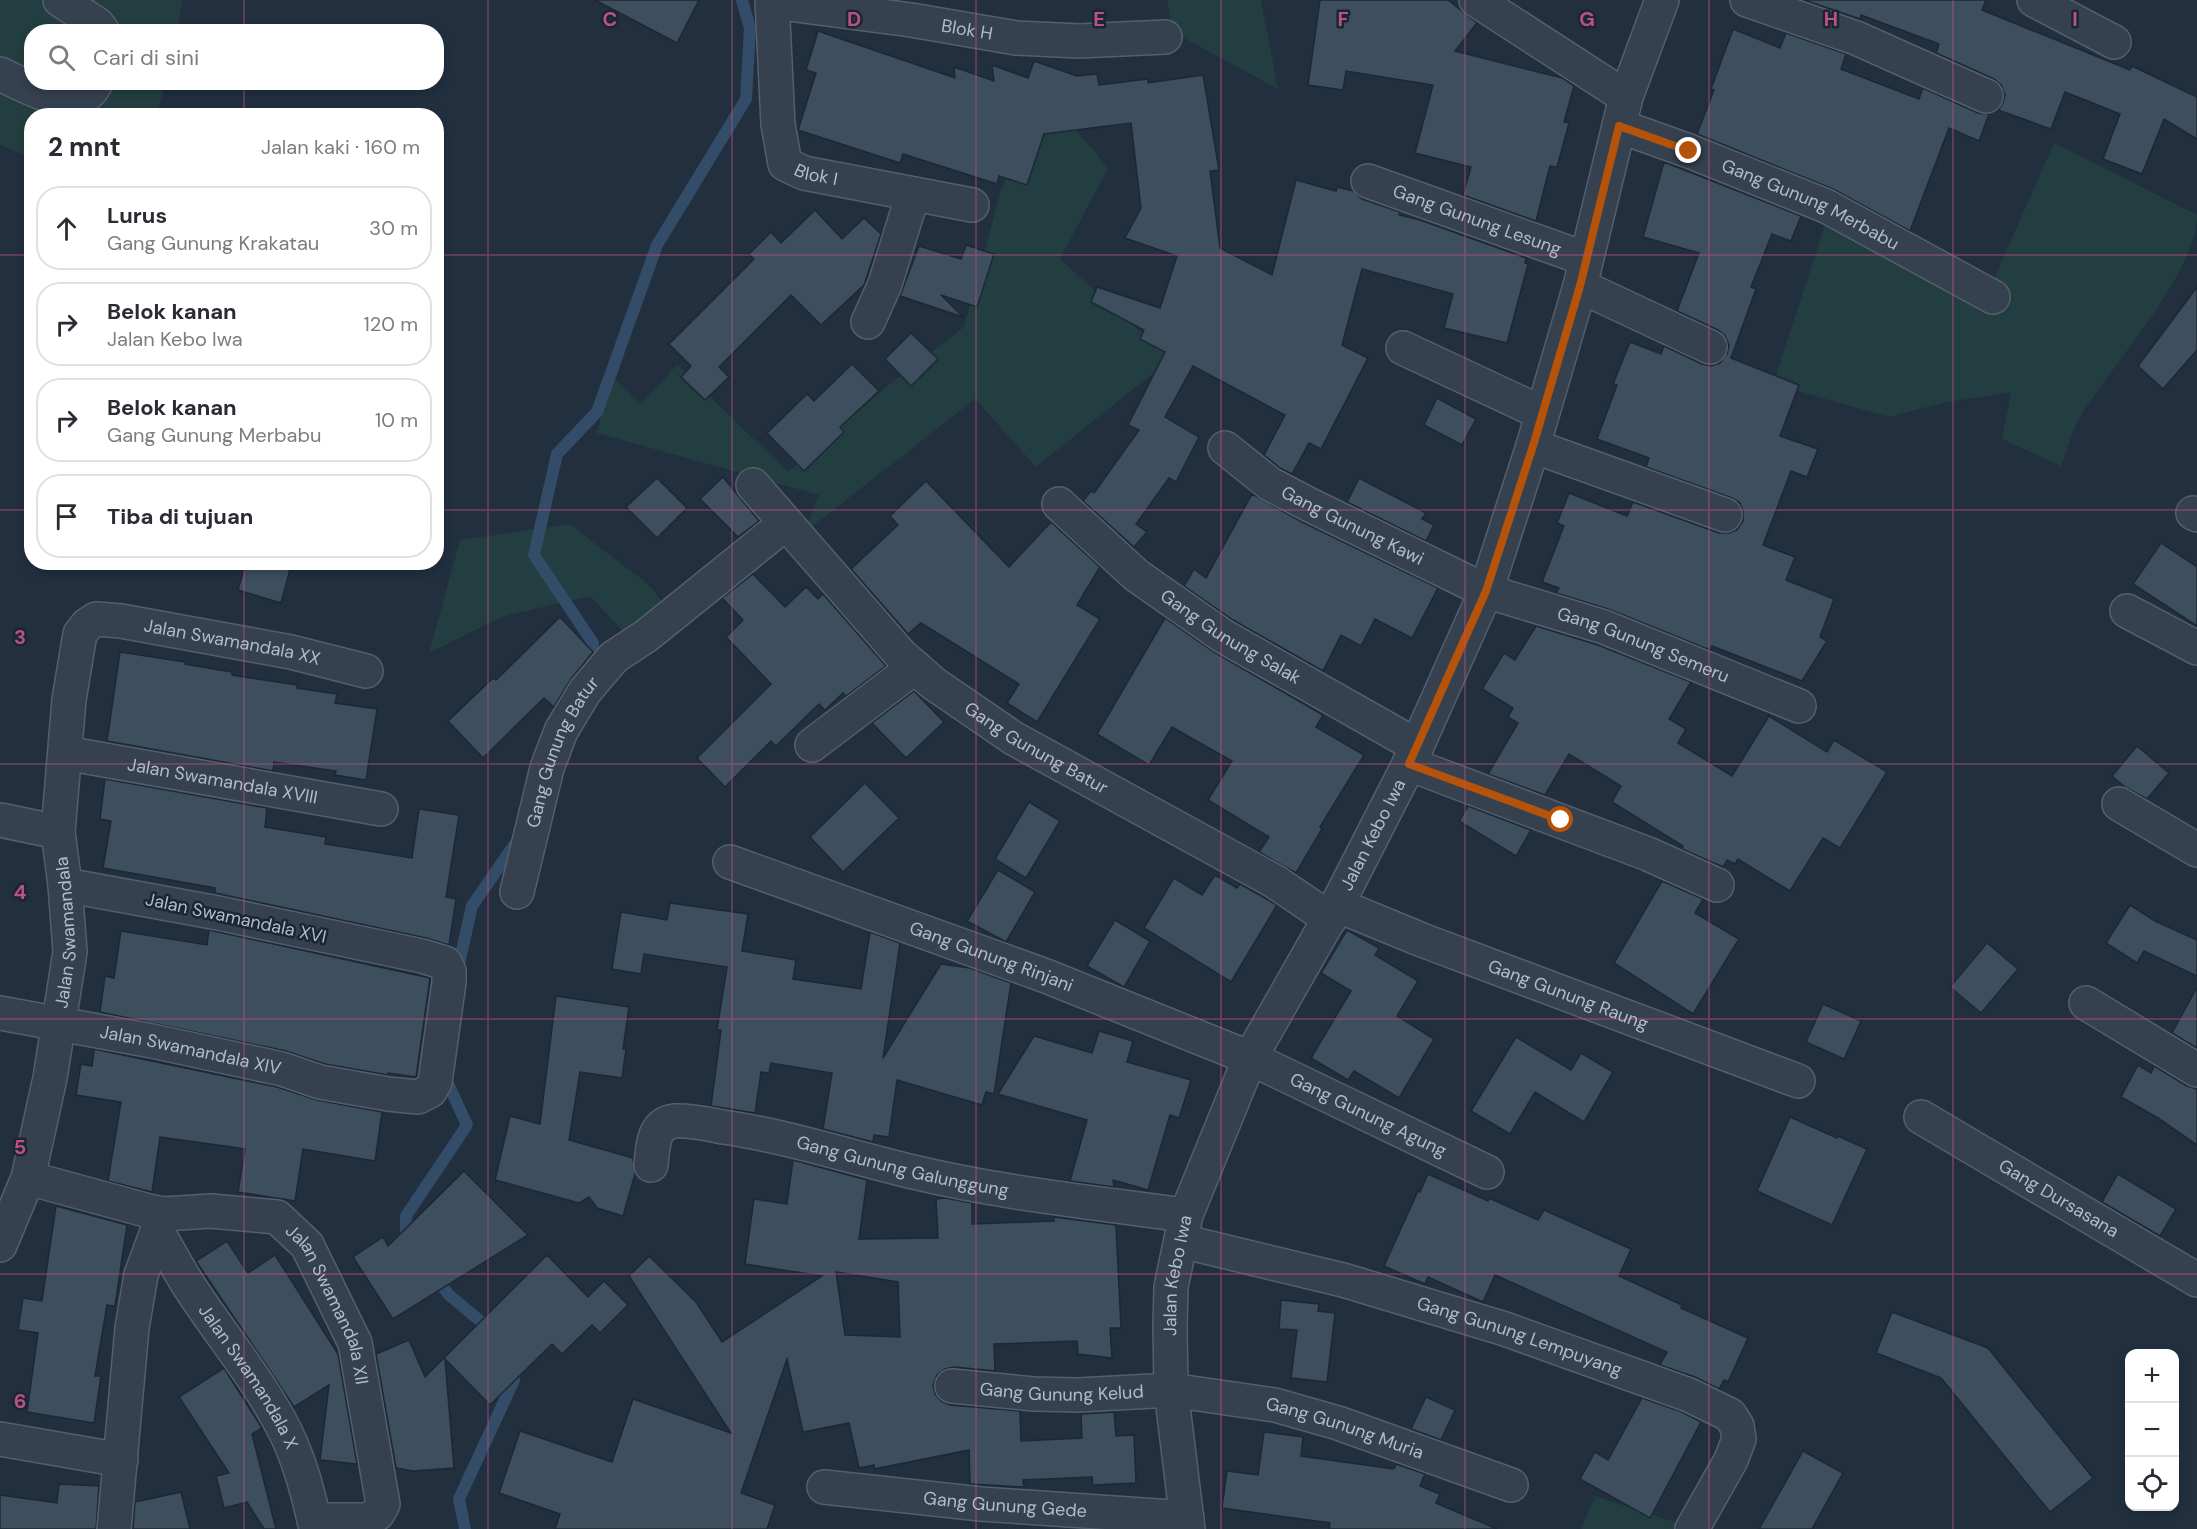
<!DOCTYPE html>
<html lang="id">
<head>
<meta charset="utf-8">
<style>
	:root { --surface:#fff; --page:#f7f7f7; --text:#2b2b33; --muted:#7c7c81; --line:#e1e1e2 }
	body { margin:0; font-family:"DM Sans",sans-serif; background:var(--page); color:var(--text) }
	.controls { position:absolute; right:18px; bottom:18px; display:grid; overflow:hidden; border-radius:12px; box-shadow:0 3px 9px #0003 }
	.controls button { width:54px; height:54px; display:grid; place-items:center; padding:0; border:0; border-bottom:2px solid var(--line); background:var(--surface); color:var(--text); font:30px sans-serif }
	.stop { position:absolute; width:18px; height:18px; margin:-14px; border:4px solid #b45309; border-radius:50%; background:#fff }
	.stop.end { background:#b45309; border-color:#fff; box-shadow:0 2px 6px #0008 }
	.list { margin:0; padding:0; list-style:none }
	h2 { display:flex; justify-content:space-between; align-items:center; height:78px; margin:0; padding:0 24px; font-size:26px }
	h2 small { font-size:20px; font-weight:400; color:var(--muted) }
	.list li { display:grid; grid-template-columns:39px 1fr auto; gap:18px; align-items:center; box-sizing:border-box; height:84px; margin:0 12px 12px; padding:0 12px; border:2px solid var(--line); border-radius:24px }
	.list b { display:block; font-size:22px; white-space:nowrap }
	.list p { margin:0; font-size:20px; white-space:nowrap; color:var(--muted) }
	.list em { font-size:20px; font-style:normal; color:var(--muted) }
	.icon { flex:none; width:33px; height:33px; fill:none; stroke:currentColor; stroke-width:2; stroke-linecap:round; stroke-linejoin:round }
	.map { position:relative; flex:none; width:2197px; height:1529px; overflow:hidden }
	.search { position:absolute; background:var(--surface); box-shadow:0 3px 9px #0003; left:24px; top:24px; width:420px; height:66px; display:flex; align-items:center; gap:15px; box-sizing:border-box; padding:0 21px; border-radius:24px; color:var(--muted); font-size:22px }
	.panel { position:absolute; background:var(--surface); box-shadow:0 3px 9px #0003; left:24px; top:108px; width:420px; height:462px; border-radius:24px }
	.map>svg:first-child { display:block }
	.green { fill:#233e40 }
	.lines { fill:none; stroke-linecap:round; stroke-linejoin:round }
	.stream { stroke:#334c68; stroke-width:12 }
	.building { fill:#3d4e5f; stroke:#1d2836; stroke-width:1.5; fill-rule:evenodd }
	.minor-casing { stroke:#545f6d; stroke-width:36 }
	.minor { stroke:#35414f; stroke-width:33 }
	.route { stroke:#b45309; stroke-width:8 }
	.grid { fill:none; stroke:#bc5182; stroke-width:1.5; stroke-opacity:0.55 }
	.labels { text-anchor:middle; stroke-width:5; stroke-linejoin:round; paint-order:stroke }
	.street-label { font-size:18px; fill:#b1bcca; stroke:#1b2634 }
	.grid-label { font-size:20px; text-anchor:middle; font-weight:bold; fill:#bc5182; stroke:#1b2634; stroke-width:5; stroke-linejoin:round; paint-order:stroke }
</style>
</head>
<body>
<div class="map">
<svg width="2197" height="1529" viewBox="0 0 2197 1529">
	<rect width="100%" height="100%" fill="#212f3f"/>
	<g class="green">
		<polygon points="0,0 183,0 176,31 32,32 32,82 165,83 157,115 32,116 31,158 0,145"/>
		<polygon points="1167,0 1261,0 1278,89 1173,32"/>
		<polygon points="1043,95 1064,115 1108,168 1060,259 1171,359 1036,467 975,399 804,533 819,495 597,433 612,377 641,404 677,365 788,472 886,387 964,327 1001,190"/>
		<path d="M2054 143 2197 215C2197 274 2110 366 2079 419 2071 433 2067 451 2061 466L2002 439 2011 392 1942 403 1889 417 1773 384 1828 216 1993 281Z"/>
		<polygon points="569,524 648,584 680,624 634,643 590,596 501,617 429,653 460,540"/>
		<polygon points="1595,1496 1696,1529 1581,1529"/>
	</g>
	<g class="lines">
		<g class="stream">
			<polyline points="592,671 593,643 534,555 557,454 597,412 657,245 746,99 750,28 742,0"/>
			<polyline points="457,973 472,906 517,841"/>
			<polyline points="411,1242 406,1236 406,1216 467,1125 444,1075"/>
			<polyline points="435,1276 449,1295 491,1330"/>
			<polyline points="465,1529 459,1499 514,1380 512,1369"/>
		</g>
	</g>
	<g class="building">
		<polygon points="595,0 699,0 677,43"/>
		<polygon points="1320,0 1448,0 1477,23 1455,51 1562,78 1574,86 1564,122 1569,123 1557,167 1550,166 1536,221 1463,195 1471,167 1415,153 1433,85 1346,71 1343,90 1308,85"/>
		<polygon points="1804,0 1986,0 1982,10 2130,70 2132,66 2197,97 2197,139 2164,119 2142,174 2103,159 2120,114 2065,92 2051,129 1998,110 2003,103 2005,95 2001,85 1994,79 1936,53 1939,44 1861,15 1860,19"/>
		<polygon points="1733,29 1780,48 1786,33 1846,54 1841,69 1919,99 1923,88 1978,113 1989,114 1979,141 1949,128 1910,231 1833,189 1697,134 1714,90 1711,89"/>
		<polygon points="818,31 955,78 954,67 994,81 992,65 1028,78 1034,61 1077,76 1097,74 1099,85 1148,79 1148,83 1203,75 1219,170 1210,171 1220,248 1272,275 1296,180 1336,191 1337,187 1353,191 1362,199 1400,212 1399,215 1420,220 1526,258 1525,263 1528,264 1507,343 1444,328 1453,294 1362,269 1342,345 1368,358 1321,449 1309,443 1292,474 1280,468 1264,455 1285,415 1193,366 1165,417 1199,437 1176,482 1169,478 1136,524 1147,532 1134,547 1083,501 1091,491 1094,493 1139,430 1128,425 1165,352 1140,339 1144,330 1091,302 1097,287 1160,308 1177,256 1125,238 1141,208 1131,123 1044,134 1027,185 999,176 997,184 903,154 900,163 798,130 816,73 806,70"/>
		<polygon points="1664,162 1801,216 1791,241 1772,234 1751,287 1756,289 1731,358 1799,385 1780,436 1818,449 1807,477 1791,471 1763,545 1795,557 1786,580 1834,599 1820,637 1827,641 1802,681 1712,646 1710,650 1611,610 1556,593 1559,588 1542,582 1564,526 1557,523 1569,493 1627,516 1633,502 1719,533 1729,533 1737,530 1743,521 1743,511 1740,503 1732,498 1646,467 1649,458 1597,439 1617,385 1613,384 1630,342 1661,354 1664,346 1702,364 1711,366 1720,363 1727,354 1729,345 1725,336 1718,330 1677,311 1699,253 1643,237"/>
		<polygon points="815,210 842,239 864,218 881,234 864,285 821,325 791,295 719,367 729,377 705,400 681,377 691,366 669,344 754,259 749,254 771,232 781,243"/>
		<polygon points="966,245 994,254 977,307 941,295 963,317 900,296 919,246 961,259"/>
		<polygon points="2197,287 2197,350 2163,389 2138,366"/>
		<polygon points="911,333 938,359 911,386 885,359"/>
		<polygon points="852,364 879,391 840,427 844,432 804,471 767,433 807,394 814,401"/>
		<polygon points="1437,398 1476,419 1462,445 1424,425"/>
		<polygon points="723,477 759,521 738,537 700,499"/>
		<polygon points="657,478 687,508 657,538 626,507"/>
		<polygon points="1359,478 1426,513 1422,519 1434,525 1426,541 1347,502"/>
		<polygon points="926,481 1009,567 1051,522 1100,567 1077,605 1100,619 1037,722 1007,703 1019,684 921,623 908,634 851,569 898,525 890,516"/>
		<polygon points="1252,494 1300,521 1438,588 1412,638 1375,619 1361,646 1341,635 1323,671 1233,620 1184,586 1194,569 1206,578"/>
		<polygon points="2161,543 2197,567 2197,626 2133,584"/>
		<polygon points="246,562 292,562 281,603 238,590"/>
		<polygon points="753,574 785,607 806,587 818,599 823,594 886,666 846,696 843,693 825,710 819,704 776,746 771,741 725,787 697,758 771,684 726,637 743,620 722,598"/>
		<polygon points="560,617 593,652 571,679 554,707 544,698 483,758 448,721 493,678 496,680"/>
		<polygon points="1165,618 1214,652 1323,715 1316,727 1364,755 1320,827 1322,829 1296,873 1259,852 1269,837 1208,800 1232,761 1172,727 1149,765 1097,734"/>
		<polygon points="1536,626 1598,645 1691,682 1669,719 1686,729 1678,743 1732,776 1769,716 1827,752 1834,740 1887,772 1840,848 1823,838 1790,891 1738,859 1735,864 1727,860 1723,867 1682,849 1683,846 1612,802 1621,786 1569,754 1545,795 1488,774 1518,723 1508,717 1513,708 1482,689 1504,653 1515,660"/>
		<polygon points="120,652 185,662 185,664 232,672 232,675 297,685 297,688 337,694 335,703 377,709 366,780 335,775 336,771 274,762 273,771 107,741"/>
		<polygon points="914,691 944,722 906,758 872,723"/>
		<polygon points="2137,746 2169,773 2147,799 2125,787 2112,776"/>
		<polygon points="105,779 267,808 265,827 326,837 325,844 412,858 419,809 459,815 446,897 456,899 449,945 426,938 215,893 215,888 103,868 111,821 100,819"/>
		<polygon points="865,783 899,818 843,872 810,837"/>
		<polygon points="1029,802 1060,821 1026,878 995,859"/>
		<polygon points="1468,806 1531,830 1516,856 1459,821"/>
		<polygon points="998,870 1035,892 1006,942 967,921"/>
		<polygon points="1215,875 1237,888 1240,884 1277,905 1231,982 1144,928 1174,878 1202,895"/>
		<polygon points="1662,881 1703,899 1695,913 1739,939 1693,1014 1614,963"/>
		<polygon points="670,903 748,914 742,951 796,960 793,979 861,989 870,932 900,943 883,1058 941,964 970,968 1011,983 994,1094 986,1092 982,1105 897,1080 889,1137 874,1135 873,1142 823,1129 832,1073 771,1063 769,1073 761,1072 755,1113 711,1106 721,1030 717,1030 727,967 644,954 641,974 612,969 621,912 667,920"/>
		<polygon points="2130,905 2155,921 2197,940 2197,976 2144,951 2137,963 2106,943"/>
		<polygon points="1115,920 1150,941 1124,987 1087,966"/>
		<polygon points="209,930 430,978 416,1077 388,1073 388,1075 325,1064 286,1051 100,1012 105,976 114,978 121,931 207,945"/>
		<polygon points="1347,930 1379,948 1375,955 1418,981 1397,1016 1434,1039 1399,1098 1354,1071 1348,1080 1311,1058 1351,991 1321,973"/>
		<polygon points="1987,943 2018,969 1981,1013 1950,987"/>
		<polygon points="2197,987 2197,1048 2172,1033"/>
		<polygon points="556,996 629,1007 623,1049 626,1049 622,1078 580,1072 569,1140 633,1158 635,1174 623,1216 597,1208 589,1197 579,1203 495,1180 510,1116 540,1124"/>
		<polygon points="1823,1004 1861,1021 1844,1059 1806,1042"/>
		<polygon points="1099,1031 1133,1041 1127,1062 1191,1080 1179,1118 1170,1115 1148,1190 1113,1180 1114,1187 1070,1181 1087,1120 998,1094 1034,1036 1092,1053"/>
		<polygon points="1516,1037 1571,1070 1581,1053 1613,1072 1584,1122 1535,1092 1510,1134 1471,1111"/>
		<polygon points="94,1049 277,1087 317,1100 382,1112 375,1161 303,1149 295,1201 238,1192 245,1149 160,1137 152,1192 108,1181 121,1102 76,1095 81,1064 92,1066"/>
		<polygon points="2138,1065 2151,1073 2154,1066 2187,1086 2197,1089 2197,1145 2158,1118 2121,1097"/>
		<polygon points="1790,1117 1837,1138 1838,1136 1867,1149 1832,1225 1757,1191"/>
		<path d="M793 1160 867 1180 859 1239 938 1238 936 1199 945 1198 972 1203V1224L1054 1221V1217L1116 1225 1121 1328H1110L1112 1358 1078 1354 1077 1341 994 1344 995 1371 954 1367 945 1369 937 1375 933 1385 935 1394 941 1401 950 1405 1020 1411 1021 1441 1082 1438 1081 1414 1114 1412 1116 1436 1134 1435 1136 1483 1093 1485 1092 1477 1023 1480 1024 1487 970 1484 969 1450 874 1469V1465L859 1468 849 1423 803 1432 787 1359 741 1493 775 1505 767 1529H555L560 1514 499 1493 520 1431 612 1462 633 1399 731 1433 629 1276 649 1256 696 1302 722 1342 822 1276 745 1264 754 1199 787 1204ZM836 1272 898 1282 900 1337 845 1335Z"/>
		<polygon points="464,1171 528,1235 393,1319 353,1257 383,1237 388,1246"/>
		<polygon points="1428,1174 1488,1201 1489,1198 1538,1220 1544,1210 1631,1249 1619,1276 1682,1305 1681,1308 1748,1338 1728,1382 1724,1380 1719,1389 1695,1377 1660,1365 1667,1352 1495,1275 1483,1302 1428,1277 1425,1284 1384,1266 1418,1191 1420,1192"/>
		<polygon points="2118,1174 2176,1209 2160,1236 2102,1202"/>
		<polygon points="56,1206 127,1225 115,1306 107,1305 95,1376 101,1376 94,1423 27,1412 38,1333 18,1330 23,1298 42,1301"/>
		<polygon points="227,1241 248,1273 275,1255 338,1354 357,1464 320,1460 329,1385 294,1407 269,1369 196,1261"/>
		<polygon points="547,1255 588,1297 604,1281 628,1305 600,1333 592,1325 562,1354 552,1344 490,1405 445,1359 454,1468 413,1471 396,1468 376,1354 409,1340 425,1377"/>
		<polygon points="1281,1300 1319,1304 1318,1311 1335,1313 1327,1382 1291,1378 1297,1330 1279,1329"/>
		<polygon points="1892,1312 1988,1348 2093,1478 2050,1512 1941,1378 1876,1353"/>
		<polygon points="224,1368 262,1428 252,1434 276,1529 264,1529 247,1502 224,1508 216,1476 229,1473 179,1397"/>
		<polygon points="1426,1397 1455,1410 1441,1440 1411,1429"/>
		<polygon points="1642,1398 1682,1412 1701,1422 1650,1518 1580,1479 1595,1452 1608,1460"/>
		<polygon points="1264,1432 1303,1437 1301,1456 1394,1469 1396,1464 1425,1474 1420,1486 1440,1494 1436,1503 1497,1529 1329,1529 1330,1523 1222,1508 1227,1471 1258,1475"/>
		<polygon points="1803,1451 1843,1473 1812,1529 1759,1529"/>
		<polygon points="59,1484 99,1486 96,1529 0,1529 0,1495 57,1503"/>
		<polygon points="181,1492 190,1529 133,1529 135,1502"/>
	</g>
	<g class="lines">
		<g class="minor-casing">
			<g id="minor">
				<polyline points="60,0 97,24 103,32"/>
				<path id="s1" d="M772 0 778 124 785 164 804 173 972 205"/>
				<polyline points="1476,0 1626,97"/>
				<polyline points="1747,0 1856,38 1986,96"/>
				<polyline points="2034,0 2114,42"/>
				<path id="s2" d="M773 2 911 20 1016 38 1079 41 1165 37"/>
				<path d="M0 74C25 85 81 120 96 82"/>
				<path id="s3" d="M1619 126 1689 151 1826 206 1993 297"/>
				<path id="s4" d="M1368 181 1586 259"/>
				<polyline points="1580,286 1710,347"/>
				<polyline points="868,322 885,284 913,194"/>
				<polyline points="1403,348 1542,413"/>
				<polyline points="1533,446 1725,515"/>
				<path id="s5" d="M1225 448 1270 484 1308 504 1486 591 1604 627 1799 706"/>
				<path id="s6" d="M753 485 901 655 933 683 1013 738 1274 881 1330 919"/>
				<path id="s7" d="M1059 504 1136 575 1223 636 1417 746"/>
				<polyline points="2193,513 2197,515"/>
				<polyline points="2127,611 2197,648"/>
				<polyline points="812,745 915,667"/>
				<path id="s8" d="M65 753 381 809"/>
				<polyline points="1409,764 1648,854 1717,885"/>
				<polyline points="2119,804 2197,850"/>
				<polyline points="0,820 58,832"/>
				<path id="s9" d="M730 862 1046 976 1250 1058 1487 1172"/>
				<path id="s10" d="M517 892 547 768 561 731 585 691 614 657 646 636 786 523"/>
				<path id="s11" d="M1337 905 1422 940 1798 1081"/>
				<polyline points="2086,1003 2197,1070"/>
				<path id="s12" d="M0 1013 152 1041 282 1069 320 1082 388 1094 418 1097 430 1091 435 1082 449 982V971L445 963 422 956 218 913 65 885"/>
				<path id="s13" d="M1921 1117 2197 1280"/>
				<path id="s14" d="M651 1165C653 1148 652 1124 674 1121 690 1120 708 1124 723 1127 786 1136 847 1156 909 1171 1000 1193 1094 1203 1186 1215"/>
				<path id="s15" d="M28 1178 149 1211 163 1214 211 1211 277 1217 307 1245 355 1343 383 1504 378 1513 369 1520H314"/>
				<path id="s16" d="M158 1233C170 1253 180 1273 193 1292 224 1339 261 1383 286 1433 301 1464 309 1496 316 1529"/>
				<path id="s17" d="M1181 1241 1343 1280 1505 1329 1689 1395 1730 1415 1737 1426 1739 1439 1731 1460 1692 1529"/>
				<path id="s18" d="M0 1245 28 1178 50 1078 70 952 65 885 58 832 69 700 80 634 87 625 96 619 121 621 291 652 366 671"/>
				<path id="s19" d="M952 1386 1034 1394 1079 1395 1171 1390 1275 1405 1338 1423 1511 1485"/>
				<polyline points="0,1439 121,1460"/>
				<path id="s20" d="M824 1487 981 1504 1187 1518"/>
				<polyline points="114,1529 132,1328 141,1275 162,1218"/>
				<path id="s21" d="M1188 1529 1171 1390 1170 1326 1171 1287 1186 1215 1250 1058 1337 905 1409 764 1486 591 1533 446 1580 286 1626 97 1662 0"/>
			</g>
		</g>
		<use href="#minor" class="minor"/>
	</g>
	<g class="lines">
		<polyline class="route" points="1561,820 1409,764 1486,591 1533,446 1580,286 1619,126 1689,151"/>
	</g>
	<path class="grid" d="M244 0V32M488 0V1529M732 0V1529M976 0V1529M1221 0V1529M1465 0V1529M1709 0V1529M1953 0V1529M244 82V116M0 255H32M436 255H2197M0 510H32M436 510H2197M244 562V1529M0 764H2197M0 1019H2197M0 1274H2197"/>
	<g class="labels">
		<g class="street-label">
			<text dy="6" stroke="none"><textPath href="#s2" startOffset="196">Blok H</textPath></text>
			<text dy="6" stroke="none"><textPath href="#s1" startOffset="198">Blok I</textPath></text>
			<text dy="6" stroke="none"><textPath href="#s3" startOffset="207">Gang Gunung Merbabu</textPath></text>
			<text dy="6" stroke="none"><textPath href="#s4" startOffset="116">Gang Gunung Lesung</textPath></text>
			<text dy="6" stroke="none"><textPath href="#s5" startOffset="150">Gang Gunung Kawi</textPath></text>
			<text dy="6" stroke="none"><textPath href="#s7" startOffset="218">Gang Gunung Salak</textPath></text>
			<text dy="6" stroke="none"><textPath href="#s18" startOffset="783">Jalan Swamandala XX</textPath></text>
			<text dy="6" stroke="none"><textPath href="#s5" startOffset="465">Gang Gunung Semeru</textPath></text>
			<text dy="6" stroke="none"><textPath href="#s6" startOffset="390">Gang Gunung Batur</textPath></text>
			<text dy="6" stroke="none"><textPath href="#s10" startOffset="148">Gang Gunung Batur</textPath></text>
			<text dy="6" stroke="none"><textPath href="#s8" startOffset="160">Jalan Swamandala XVIII</textPath></text>
			<text dy="6" stroke="none"><textPath href="#s21" startOffset="741">Jalan Kebo Iwa</textPath></text>
			<text transform="translate(236 918) rotate(12)" y="6">Jalan Swamandala XVI</text>
			<text dy="6" stroke="none"><textPath href="#s18" startOffset="322">Jalan Swamandala</textPath></text>
			<text dy="6" stroke="none"><textPath href="#s9" startOffset="278">Gang Gunung Rinjani</textPath></text>
			<text dy="6" stroke="none"><textPath href="#s11" startOffset="248">Gang Gunung Raung</textPath></text>
			<text dy="6" stroke="none"><textPath href="#s12" startOffset="194">Jalan Swamandala XIV</textPath></text>
			<text dy="6" stroke="none"><textPath href="#s9" startOffset="687">Gang Gunung Agung</textPath></text>
			<text dy="6" stroke="none"><textPath href="#s14" startOffset="288">Gang Gunung Galunggung</textPath></text>
			<text dy="6" stroke="none"><textPath href="#s13" startOffset="160">Gang Dursasana</textPath></text>
			<text dy="6" stroke="none"><textPath href="#s21" startOffset="255">Jalan Kebo Iwa</textPath></text>
			<text dy="6" stroke="none"><textPath href="#s15" startOffset="358">Jalan Swamandala XII</textPath></text>
			<text dy="6" stroke="none"><textPath href="#s17" startOffset="352">Gang Gunung Lempuyang</textPath></text>
			<text dy="6" stroke="none"><textPath href="#s16" startOffset="170">Jalan Swamandala X</textPath></text>
			<text dy="6" stroke="none"><textPath href="#s19" startOffset="110">Gang Gunung Kelud</textPath></text>
			<text dy="6" stroke="none"><textPath href="#s19" startOffset="398">Gang Gunung Muria</textPath></text>
			<text dy="6" stroke="none"><textPath href="#s20" startOffset="182">Gang Gunung Gede</textPath></text>
		</g>
	</g>
	<g class="grid-label">
		<text x="610" y="26">C</text>
		<text x="854" y="26">D</text>
		<text x="1099" y="26">E</text>
		<text x="1343" y="26">F</text>
		<text x="1587" y="26">G</text>
		<text x="1831" y="26">H</text>
		<text x="2075" y="26">I</text>
		<text x="20" y="644">3</text>
		<text x="20" y="899">4</text>
		<text x="20" y="1154">5</text>
		<text x="20" y="1408">6</text>
	</g>
</svg>
<div class="controls">
<button>+</button>
<button>−</button>
<button><svg class="icon" aria-label="locate" viewBox="0 0 24 24"><circle cx="12" cy="12" r="6"/><path d="M12 2v4M12 18v4M2 12h4M18 12h4"/></svg></button>
</div>
<div class="stop" style="left:1561px;top:820px"></div>
<div class="stop end" style="left:1689px;top:151px"></div>
<div class="search"><svg class="icon" aria-label="search" viewBox="0 0 24 24"><circle cx="10" cy="10" r="6"/><path d="M15 15l6 6"/></svg>Cari di sini</div>
<section class="panel">
<h2>2 mnt<small>Jalan kaki · 160 m</small></h2>
<ul class="list">
<li><svg class="icon" aria-label="ahead" viewBox="0 0 24 24"><path d="M12 20V5M6 11l6-6 6 6"/></svg><div><b>Lurus</b><p>Gang Gunung Krakatau</p></div><em>30 m</em></li>
<li><svg class="icon" aria-label="right" viewBox="0 0 24 24"><path d="M7 20v-9h11M14 6l5 5-5 5"/></svg><div><b>Belok kanan</b><p>Jalan Kebo Iwa</p></div><em>120 m</em></li>
<li><svg class="icon" aria-label="right" viewBox="0 0 24 24"><path d="M7 20v-9h11M14 6l5 5-5 5"/></svg><div><b>Belok kanan</b><p>Gang Gunung Merbabu</p></div><em>10 m</em></li>
<li><svg class="icon" aria-label="arrive" viewBox="0 0 24 24"><path d="M6 21V4h12l-3 4 3 4H6"/></svg><div><b>Tiba di tujuan</b></div></li>
</ul>
</section>
</div>
</body>
</html>
